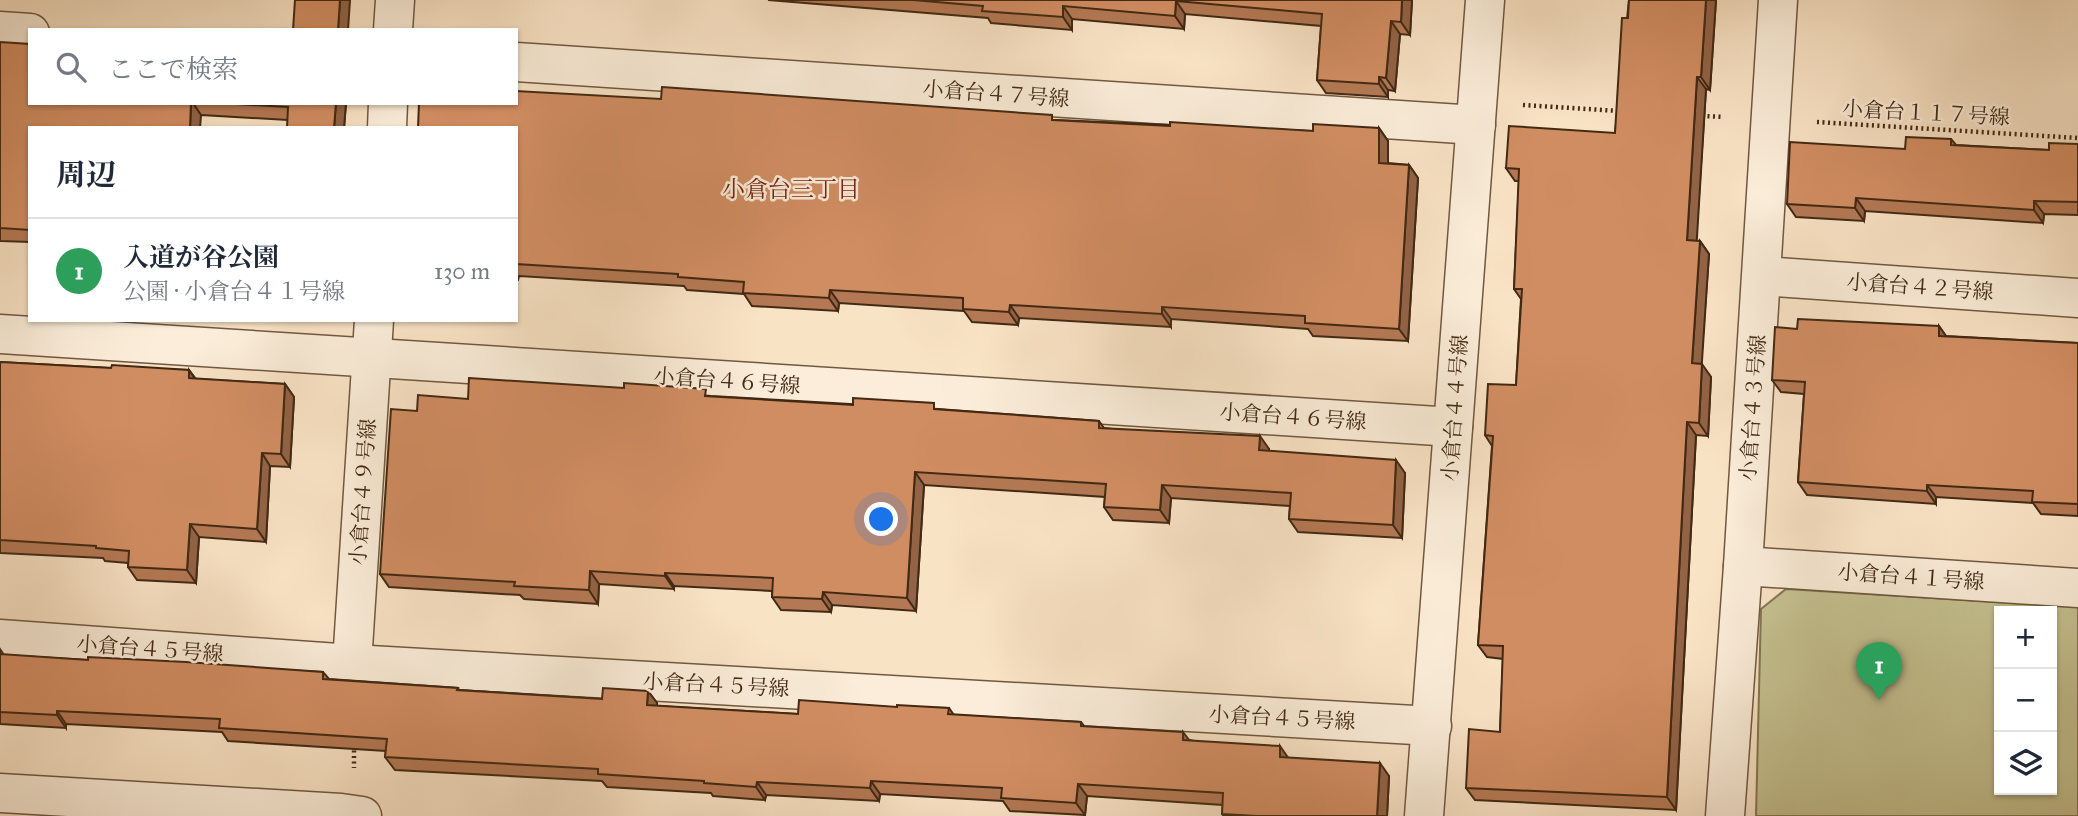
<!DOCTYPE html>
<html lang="ja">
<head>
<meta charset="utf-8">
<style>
	:root { --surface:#fff; --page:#f6f6f7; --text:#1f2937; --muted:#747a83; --line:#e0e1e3; --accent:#8f2418 }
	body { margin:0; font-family:"IM FELL Great Primer","Noto Serif JP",serif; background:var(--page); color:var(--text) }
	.controls { position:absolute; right:21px; bottom:21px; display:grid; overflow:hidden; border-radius:0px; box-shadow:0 2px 5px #0004 }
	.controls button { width:63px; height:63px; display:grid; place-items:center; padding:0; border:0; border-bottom:2px solid var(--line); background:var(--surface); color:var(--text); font:35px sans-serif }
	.you { position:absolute; left:882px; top:520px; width:24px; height:24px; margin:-18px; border:5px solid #fff; border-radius:50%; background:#1a73e8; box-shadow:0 0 0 10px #1a73e833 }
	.badge { display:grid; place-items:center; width:46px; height:46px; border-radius:50%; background:var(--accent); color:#fff; font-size:23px; font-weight:700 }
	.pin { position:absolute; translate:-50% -58px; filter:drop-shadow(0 2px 4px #0008) }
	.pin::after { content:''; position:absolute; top:37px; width:24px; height:21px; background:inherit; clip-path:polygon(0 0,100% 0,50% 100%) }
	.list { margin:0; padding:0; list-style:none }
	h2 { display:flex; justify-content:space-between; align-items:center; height:91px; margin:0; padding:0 28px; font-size:30px }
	h2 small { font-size:23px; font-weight:400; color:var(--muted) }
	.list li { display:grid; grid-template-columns:46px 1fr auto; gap:21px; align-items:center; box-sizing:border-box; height:105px; padding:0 28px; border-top:2px solid var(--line) }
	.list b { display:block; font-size:26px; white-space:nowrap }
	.list p { margin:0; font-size:23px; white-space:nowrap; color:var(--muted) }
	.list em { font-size:23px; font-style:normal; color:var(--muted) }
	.icon { flex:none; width:38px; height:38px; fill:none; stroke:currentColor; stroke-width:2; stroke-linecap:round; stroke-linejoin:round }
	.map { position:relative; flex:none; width:2078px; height:816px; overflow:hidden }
	.search { position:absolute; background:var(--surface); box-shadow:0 2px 5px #0004; left:28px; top:28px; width:490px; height:77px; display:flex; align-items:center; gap:18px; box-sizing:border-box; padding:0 24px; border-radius:0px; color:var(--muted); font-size:26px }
	.panel { position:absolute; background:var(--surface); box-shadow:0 2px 5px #0004; left:28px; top:126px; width:490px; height:196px; border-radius:0px }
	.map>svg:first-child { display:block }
	.park { fill:#c5c190; stroke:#847552; stroke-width:2; fill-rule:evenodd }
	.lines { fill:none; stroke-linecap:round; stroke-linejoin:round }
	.minor-casing { stroke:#705840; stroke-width:41 }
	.path { stroke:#422914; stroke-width:4.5; stroke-dasharray:2 3.5; stroke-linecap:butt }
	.minor { stroke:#fbedd9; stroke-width:38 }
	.wall { fill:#b47954; stroke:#422914; stroke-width:2 }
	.shaded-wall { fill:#926345; stroke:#422914; stroke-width:2 }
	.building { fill:#d18d62; stroke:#422914; stroke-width:2 }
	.labels { text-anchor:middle; stroke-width:5; stroke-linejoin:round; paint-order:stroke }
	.street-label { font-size:21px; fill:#422914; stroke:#fbedd9 }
	.neighbourhood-label { font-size:23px; fill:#7a1f14; stroke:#fbedd9 }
</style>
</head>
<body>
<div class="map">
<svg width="2078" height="816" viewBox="0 0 2078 816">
	<rect width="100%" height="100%" fill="#f9e3c5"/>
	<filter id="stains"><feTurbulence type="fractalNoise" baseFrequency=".00286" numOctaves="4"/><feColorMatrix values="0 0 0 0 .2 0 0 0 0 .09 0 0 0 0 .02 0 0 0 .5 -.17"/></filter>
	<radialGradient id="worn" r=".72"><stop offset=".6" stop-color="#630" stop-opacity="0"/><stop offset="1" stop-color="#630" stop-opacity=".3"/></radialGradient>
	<path class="park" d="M1786 589 2078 607V816H1756L1761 609ZM1999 611H2052V790H1999Z"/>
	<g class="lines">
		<g class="minor-casing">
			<g id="minor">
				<polyline points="393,30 395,0"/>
				<polyline points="0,31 30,33"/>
				<polyline points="516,62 1476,125"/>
				<polyline points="387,128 388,103"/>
				<polyline points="1762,276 2078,298"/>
				<polyline points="0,334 1453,427"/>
				<polyline points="1743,566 2078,588"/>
				<polyline points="0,639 352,664 1432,726"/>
				<polyline points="352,664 374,320"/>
				<polyline points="0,793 341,813 362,816"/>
				<polyline points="1424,816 1485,0"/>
				<polyline points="1725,816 1743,566 1778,0"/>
			</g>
		</g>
		<g class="path">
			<polyline points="1523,105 1619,111"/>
			<polyline points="1702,116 1724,117"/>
			<polyline points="1817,122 2078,138"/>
			<polyline points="354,745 354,768"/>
		</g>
		<use href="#minor" class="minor"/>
	</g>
	<g class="wall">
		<polygon points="768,0 1412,0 1410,35 1400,34 1395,91 1388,90 1388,97 1326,93 1317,80 1321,26 1185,14 1184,29 1072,19 1072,30 991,23 988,18"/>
		<polygon points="1629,0 1716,0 1710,90 1706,89 1696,241 1700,241 1709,254 1701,364 1711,377 1708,436 1696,435 1676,810 1475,800 1466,788 1500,732 1503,659 1487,657 1478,645 1492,446 1485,435 1516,385 1521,299 1514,289 1519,181 1515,181 1506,168 1615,133"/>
		<polygon points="0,42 30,103 346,103 344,128 288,120 201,115 30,128 30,242 0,241"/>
		<polygon points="1056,120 1313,131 1379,128 1388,141 1388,163 1409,165 1418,178 1408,341 1313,336 1308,329 1171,319 1171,327 1019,318 1018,325 972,322 964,311 839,303 838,311 752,306 744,294 687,290 684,286 519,276 518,280 516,280 516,128"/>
		<polygon points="1951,139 1956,145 2049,150 2078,144 2078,215 2044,214 2043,223 1865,211 1864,221 1796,217 1787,204 1905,149"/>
		<polygon points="1939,326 1946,336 2078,343 2078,516 2041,514 2033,503 1936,497 1936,504 1807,495 1798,482 1804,394 1781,392 1772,380 1797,329"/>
		<polygon points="0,362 111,368 189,370 196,379 285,384 294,397 290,467 270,466 266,542 199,537 196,583 137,580 128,567 128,563 105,561 103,558 0,553"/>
		<polygon points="624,388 711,396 938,409 1099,421 1104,428 1269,449 1269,451 1405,473 1402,538 1298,532 1289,519 1290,506 1171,498 1169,523 1113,520 1104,507 1105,497 924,485 916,611 832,605 831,612 781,610 772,597 772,591 674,586 674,589 599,584 598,604 524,599 520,595 389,587 380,574 417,411 468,399"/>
		<polygon points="0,649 4,655 88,660 323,672 329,679 458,688 459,690 602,699 648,691 657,703 657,706 798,714 897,707 949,708 954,715 1081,722 1085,727 1189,740 1389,776 1387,816 1224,816 1222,814 1223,805 1087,796 1085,815 1010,811 1003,801 880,794 879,801 766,795 765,800 713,796 711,793 607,787 602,781 395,770 385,757 386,751 228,741 222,732 66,724 66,728 0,724"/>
	</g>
	<g class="shaded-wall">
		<polygon points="340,0 350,0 348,30 338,30"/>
		<polygon points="1402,0 1412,0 1410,35 1401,22"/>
		<polygon points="1706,0 1716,0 1710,90 1701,77"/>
		<polygon points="1176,1 1185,14 1184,29 1175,16"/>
		<polygon points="1063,6 1072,19 1072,30 1063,17"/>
		<polygon points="1391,21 1400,34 1395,91 1386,78"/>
		<polygon points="1379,77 1388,90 1388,97 1379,84"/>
		<polygon points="1697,77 1706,89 1696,253 1687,240"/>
		<polygon points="191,103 193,103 201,115 200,128 190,128"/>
		<polygon points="336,103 346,103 344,128 334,128"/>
		<polygon points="1379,128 1388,141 1388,175 1379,163"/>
		<polygon points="1409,165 1418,178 1408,341 1399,329"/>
		<polygon points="1856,198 1865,211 1864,221 1855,208"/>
		<polygon points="2034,201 2044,214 2043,223 2034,210"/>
		<polygon points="1700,241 1709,254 1701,376 1692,363"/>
		<polygon points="830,290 839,303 838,311 829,298"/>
		<polygon points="1010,305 1019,318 1018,325 1009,312"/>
		<polygon points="1162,307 1171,319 1171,327 1162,314"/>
		<polygon points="1939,326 1948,339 1939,336"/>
		<polygon points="1702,364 1711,377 1708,436 1699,423"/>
		<polygon points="189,370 198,383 189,378"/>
		<polygon points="285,384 294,397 290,467 281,454"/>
		<polygon points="1687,422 1696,435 1676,810 1667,797"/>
		<polygon points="1260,436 1269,449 1268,463 1259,450"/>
		<polygon points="262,453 270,466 266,542 257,529"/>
		<polygon points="1396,460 1405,473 1402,538 1393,525"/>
		<polygon points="915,472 924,485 916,611 907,598"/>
		<polygon points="1162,485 1171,498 1169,523 1160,510"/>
		<polygon points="1927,485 1936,497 1936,504 1927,491"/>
		<polygon points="190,524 199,537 196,583 187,570"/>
		<polygon points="590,571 599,584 598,604 589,590"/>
		<polygon points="665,573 674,586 674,589 665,576"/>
		<polygon points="823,592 832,605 831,612 822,599"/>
		<polygon points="648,691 657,703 656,718 647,705"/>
		<polygon points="57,711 66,724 66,728 57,715"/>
		<polygon points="1183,732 1193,745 1183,740"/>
		<polygon points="1280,746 1289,759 1280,757"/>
		<polygon points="1380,763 1389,776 1387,816 1377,816"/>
		<polygon points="871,781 880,794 879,801 870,788"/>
		<polygon points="757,782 766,795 765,800 756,787"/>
		<polygon points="1078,784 1087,796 1085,815 1076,803"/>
	</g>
	<g class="building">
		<polygon points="295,0 340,0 338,30 293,30"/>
		<polygon points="913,0 1402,0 1401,22 1391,21 1386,78 1379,77 1379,84 1317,80 1322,14 1176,1 1175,16 1063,6 1063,17 982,11 983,6"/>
		<polygon points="1629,0 1706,0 1701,77 1697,77 1687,240 1700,241 1692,363 1702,364 1699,423 1687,422 1667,797 1466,788 1469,729 1500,732 1503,646 1478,645 1493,436 1485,435 1488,384 1516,385 1522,289 1514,289 1519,169 1506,168 1509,126 1615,133 1622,18 1628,18"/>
		<polygon points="0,42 30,44 30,103 191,103 190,128 30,128 30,230 0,228"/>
		<polygon points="662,87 1052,115 1052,120 1170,126 1170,122 1313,131 1313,124 1379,128 1379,163 1409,165 1399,329 1305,323 1305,316 1162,307 1162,314 1010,305 1009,312 963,309 963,298 830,290 829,298 743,293 744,282 678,277 678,274 516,264 516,128 418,128 419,103 516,103 516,91 661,99"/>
		<polygon points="219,103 336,103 334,128 287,128 288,107"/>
		<polygon points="1906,137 1951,139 1951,145 2049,150 2049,143 2078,144 2078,202 2034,201 2034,210 1856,198 1855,208 1787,204 1790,142 1905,149"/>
		<polygon points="1798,319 1939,326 1939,336 2078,343 2078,504 2032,502 2033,491 1927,485 1927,491 1798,482 1805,382 1772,380 1775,327 1797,329"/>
		<polygon points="0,362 111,368 112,365 189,370 189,378 285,384 281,454 262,453 257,529 190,524 187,570 128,567 129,551 96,548 96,546 0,540"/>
		<polygon points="469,378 624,388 624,383 706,389 705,396 853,405 853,398 934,403 934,409 1099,421 1099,428 1260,436 1259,450 1396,460 1393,525 1289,519 1291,493 1162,485 1160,510 1104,507 1106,484 915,472 907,598 823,592 822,599 772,597 773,578 665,573 665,576 590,571 589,590 514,586 515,582 380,574 391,409 417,411 418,395 468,399"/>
		<polygon points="0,654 88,660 88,657 186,662 323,672 323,679 458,688 457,690 602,699 603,688 648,691 647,705 798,714 799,700 897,707 897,705 949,708 948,714 1081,722 1081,726 1183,732 1183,740 1280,746 1280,757 1380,763 1377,816 1257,816 1222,814 1223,793 1078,784 1076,803 1001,798 1002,788 871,781 870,788 757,782 756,787 704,783 704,781 598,774 598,769 385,757 387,739 219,728 220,719 57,711 57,715 0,712"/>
	</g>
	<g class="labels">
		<g class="street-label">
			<text transform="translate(996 94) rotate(4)" y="7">小倉台４７号線</text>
			<text transform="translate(1926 113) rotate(3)" y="7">小倉台１１７号線</text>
			<text transform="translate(1920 287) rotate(4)" y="7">小倉台４２号線</text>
			<text transform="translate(727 381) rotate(4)" y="7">小倉台４６号線</text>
			<text transform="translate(1455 408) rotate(-86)" y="7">小倉台４４号線</text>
			<text transform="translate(1753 408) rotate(-86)" y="7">小倉台４３号線</text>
			<text transform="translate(1293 417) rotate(4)" y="7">小倉台４６号線</text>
			<text transform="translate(363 492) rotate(-86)" y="7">小倉台４９号線</text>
			<text transform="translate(1911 577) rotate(4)" y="7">小倉台４１号線</text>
			<text transform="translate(150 649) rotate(4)" y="7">小倉台４５号線</text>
			<text transform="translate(716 685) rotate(3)" y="7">小倉台４５号線</text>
			<text transform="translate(1282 718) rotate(3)" y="7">小倉台４５号線</text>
		</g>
		<g class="neighbourhood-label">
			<text x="791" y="197">小倉台三丁目</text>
		</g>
	</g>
	<rect width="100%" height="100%" filter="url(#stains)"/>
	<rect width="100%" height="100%" fill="url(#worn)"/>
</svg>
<div class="controls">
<button>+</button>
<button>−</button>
<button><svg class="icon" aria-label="layers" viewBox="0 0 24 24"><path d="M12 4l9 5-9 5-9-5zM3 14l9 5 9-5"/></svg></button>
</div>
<div class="you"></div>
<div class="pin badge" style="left:1879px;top:700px;background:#2e9e5b">1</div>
<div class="search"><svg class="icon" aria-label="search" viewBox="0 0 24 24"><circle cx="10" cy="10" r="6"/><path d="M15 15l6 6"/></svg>ここで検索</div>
<section class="panel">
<h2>周辺<small></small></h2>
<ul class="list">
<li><span class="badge" style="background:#2e9e5b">1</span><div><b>入道が谷公園</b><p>公園 · 小倉台４１号線</p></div><em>130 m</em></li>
</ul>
</section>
</div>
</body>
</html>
